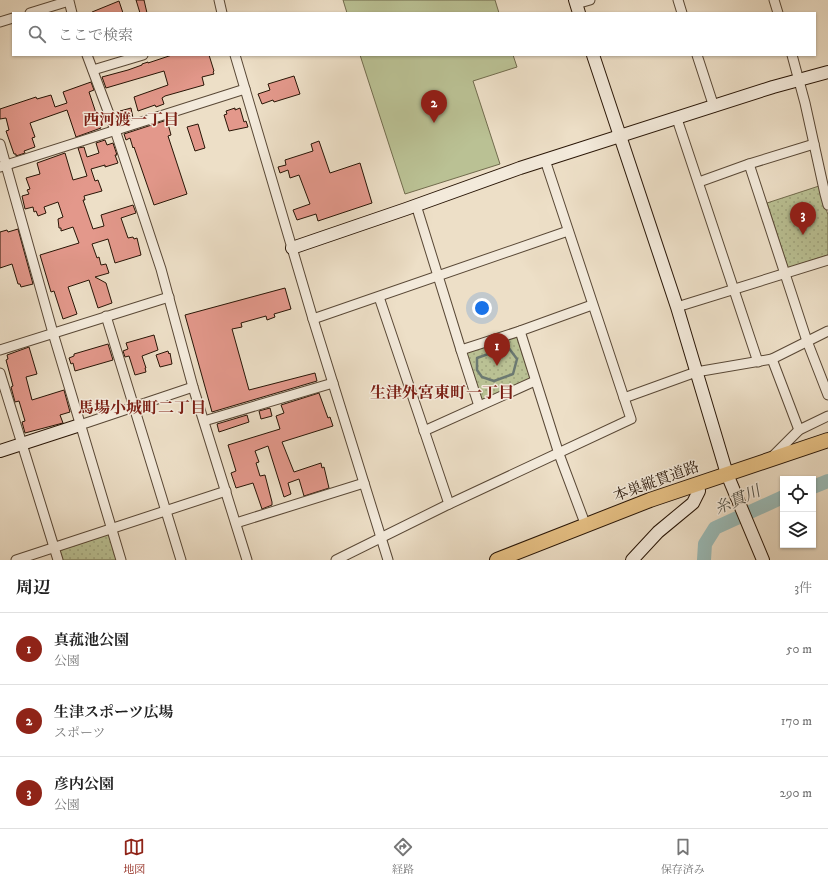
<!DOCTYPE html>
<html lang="ja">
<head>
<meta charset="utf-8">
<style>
	:root { --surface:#fff; --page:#f6f6f6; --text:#222; --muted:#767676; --line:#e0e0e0; --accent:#8f2418 }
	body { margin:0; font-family:"IM FELL DW Pica","Noto Serif JP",serif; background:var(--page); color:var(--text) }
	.controls { position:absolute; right:12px; bottom:12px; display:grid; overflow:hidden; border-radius:0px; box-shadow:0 1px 3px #0004 }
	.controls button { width:36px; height:36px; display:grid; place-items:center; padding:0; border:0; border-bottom:1px solid var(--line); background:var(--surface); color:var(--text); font:20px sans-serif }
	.you { position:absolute; left:482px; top:308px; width:14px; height:14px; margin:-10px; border:3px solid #fff; border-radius:50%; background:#1a73e8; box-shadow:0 0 0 6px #1a73e833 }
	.badge { display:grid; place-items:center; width:26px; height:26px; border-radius:50%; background:var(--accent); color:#fff; font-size:13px; font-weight:700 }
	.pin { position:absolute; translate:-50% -33px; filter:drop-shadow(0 1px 2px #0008) }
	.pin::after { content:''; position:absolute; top:21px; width:14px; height:12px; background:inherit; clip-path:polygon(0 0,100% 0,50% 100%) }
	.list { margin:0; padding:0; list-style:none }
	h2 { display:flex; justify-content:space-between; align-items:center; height:52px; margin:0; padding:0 16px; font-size:17px }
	h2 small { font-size:13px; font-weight:400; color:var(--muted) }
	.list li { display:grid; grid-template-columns:26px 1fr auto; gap:12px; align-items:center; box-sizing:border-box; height:72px; padding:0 16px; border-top:1px solid var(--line) }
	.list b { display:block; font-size:15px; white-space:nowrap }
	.list p { margin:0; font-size:13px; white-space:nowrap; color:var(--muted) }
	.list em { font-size:13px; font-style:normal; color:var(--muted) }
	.icon { flex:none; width:22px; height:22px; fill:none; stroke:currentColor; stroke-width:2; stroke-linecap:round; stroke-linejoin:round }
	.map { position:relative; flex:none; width:828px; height:560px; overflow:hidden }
	.search { position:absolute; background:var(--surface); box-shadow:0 1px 3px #0004; left:12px; right:12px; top:12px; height:44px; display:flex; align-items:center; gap:10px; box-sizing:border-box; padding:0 14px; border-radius:0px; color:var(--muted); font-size:15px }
	.sheet { height:268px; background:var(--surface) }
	nav { display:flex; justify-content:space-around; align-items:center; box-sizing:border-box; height:56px; border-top:1px solid var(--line); background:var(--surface); font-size:11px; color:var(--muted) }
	nav a { display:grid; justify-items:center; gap:2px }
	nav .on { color:var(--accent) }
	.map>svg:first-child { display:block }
	.park { fill:url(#park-dots); stroke:#716b4d }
	.pitch { fill:#bac194; stroke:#716b4d }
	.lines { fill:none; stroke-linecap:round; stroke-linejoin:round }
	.stream { stroke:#6c7971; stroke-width:2.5 }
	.river { stroke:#9abcb9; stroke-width:14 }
	.building { fill:#e3988b; stroke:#281506 }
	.street-casing { stroke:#594836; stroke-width:11 }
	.secondary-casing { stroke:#281506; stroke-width:14 }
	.primary-casing { stroke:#281506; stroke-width:16 }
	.street { stroke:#f3eadb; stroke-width:9 }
	.secondary { stroke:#f3eadb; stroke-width:12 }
	.primary { stroke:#e6c084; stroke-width:14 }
	.labels { text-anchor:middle; stroke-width:3; stroke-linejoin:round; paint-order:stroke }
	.street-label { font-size:15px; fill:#281506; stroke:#f3eadb }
	.neighbourhood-label { font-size:16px; font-weight:bold; fill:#7a1f14; stroke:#f3eadb }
	.water-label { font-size:16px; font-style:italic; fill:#504f45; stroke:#f3eadb }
</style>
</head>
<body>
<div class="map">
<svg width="828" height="560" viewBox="0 0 828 560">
	<defs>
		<pattern id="park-dots" width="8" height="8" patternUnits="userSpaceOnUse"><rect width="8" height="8" fill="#bac194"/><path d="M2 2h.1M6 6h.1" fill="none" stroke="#a0a57e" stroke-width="1.8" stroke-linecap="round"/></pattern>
	</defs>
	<rect width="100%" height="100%" fill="#eddfc7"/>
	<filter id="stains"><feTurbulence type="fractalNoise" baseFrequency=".005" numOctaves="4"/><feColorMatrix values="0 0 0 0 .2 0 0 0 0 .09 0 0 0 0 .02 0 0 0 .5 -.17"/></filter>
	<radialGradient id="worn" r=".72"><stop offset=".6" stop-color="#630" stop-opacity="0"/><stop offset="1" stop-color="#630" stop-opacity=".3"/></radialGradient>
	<g class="park">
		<polygon points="819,186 828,215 828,255 788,268 767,203"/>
		<polygon points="516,334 531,380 478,402 463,352"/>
		<polygon points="109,533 117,560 62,560 58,549"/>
	</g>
	<g class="pitch">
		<polygon points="343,0 495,0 499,13 347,13"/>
		<polygon points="360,55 513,55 517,67 473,81 500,164 405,194"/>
	</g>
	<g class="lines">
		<polygon class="stream" points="508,347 517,359 513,374 494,381 482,377 477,370 477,358"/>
		<g class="river">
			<polyline points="813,487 828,481"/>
			<polyline points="704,560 705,544 715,528 783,497"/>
		</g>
	</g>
	<g class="building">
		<polygon points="136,0 144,0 147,13 140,13"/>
		<polygon points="119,1 123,13 92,13 92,12"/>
		<polygon points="172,55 209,55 214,71 213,72 214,74 202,77 204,85 165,96 162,98 164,104 156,107 155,105 138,111 134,97 168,85 164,71 106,88 102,77 128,70 142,65 142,64 148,62 148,63"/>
		<polygon points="294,76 300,94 274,102 273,100 262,104 258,94 270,90 268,84"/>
		<polygon points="91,82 94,90 89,92 101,128 76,137 67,110 30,123 35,137 32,138 35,147 24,151 25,153 16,156 16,154 14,154 6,131 9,130 6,118 0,119 0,109 36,97 37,99 51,95 55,107 67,103 63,92"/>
		<polygon points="131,108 133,118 123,121 120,111"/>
		<polygon points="235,108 235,110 240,108 244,122 246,121 248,127 229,131 224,115 227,114 226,111"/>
		<polygon points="167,120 171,135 168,136 187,194 154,205 134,147 133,148 130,138 126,140 124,134"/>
		<polygon points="198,124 205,148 195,151 187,127"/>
		<polygon points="105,140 107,145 113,143 117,155 115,155 118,163 105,167 105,165 91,169 95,181 98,180 102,191 84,196 85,200 83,200 93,229 104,226 101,215 133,205 136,213 121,218 128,238 133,237 134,239 137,238 141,255 115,263 108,239 92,244 97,258 99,257 101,265 106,264 109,273 95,277 106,283 112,303 98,308 89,280 68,287 77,314 63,319 54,291 51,292 40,255 79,243 73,227 61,231 61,228 59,228 58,219 63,217 58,202 44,207 46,213 38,216 36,211 34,212 33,207 25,209 22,196 29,194 27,190 30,189 26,178 40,174 37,163 65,153 73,180 87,176 78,148 84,147 87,157 99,153 96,143"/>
		<polygon points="319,141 330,173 360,163 372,203 318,221 316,214 297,220 293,210 310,204 299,175 290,178 288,170 280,173 278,167 286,165 285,160 313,151 311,144"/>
		<polygon points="18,229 33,284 21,287 20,284 18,284 12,264 0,268 0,232 7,230 8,232"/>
		<polygon points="285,288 291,309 274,314 275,317 267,320 266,316 241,323 242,327 232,329 249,390 315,373 317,381 212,412 185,315"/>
		<polygon points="154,335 158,350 142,356 146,368 145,368 146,372 135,375 129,356 125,357 123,351 128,349 126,343"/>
		<polygon points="108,344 113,360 75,371 73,363 71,364 69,358 74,356 74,354"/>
		<polygon points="29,347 37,374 26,377 32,400 64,390 70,412 60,415 63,423 25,433 22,422 25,421 19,401 15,402 11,387 13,386 6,360 8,359 7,355"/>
		<polygon points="168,351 169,354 170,353 172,364 160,367 156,355"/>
		<polygon points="319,393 328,418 330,417 333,426 282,442 294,472 321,463 322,468 324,467 329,488 304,496 299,479 288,483 291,494 284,497 268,446 255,451 259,462 256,463 260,476 265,475 272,502 272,505 262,509 253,483 236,488 231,473 236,471 228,445 280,429 276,416 284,413 281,405"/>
		<polygon points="270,408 272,416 261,419 259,411"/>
		<polygon points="247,415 249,422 219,432 217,424"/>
	</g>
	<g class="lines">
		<g class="street-casing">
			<g id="street">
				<polyline points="219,0 222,13"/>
				<polyline points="678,0 682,13"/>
				<polyline points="774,0 778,13"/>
				<polyline points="576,4 590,0"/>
				<polyline points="30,13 69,1 72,13"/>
				<polyline points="0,22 13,18"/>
				<polyline points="87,55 115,130 161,269 193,387 247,560"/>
				<polyline points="235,55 313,319 388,560"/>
				<polyline points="697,55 714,107"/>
				<polyline points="792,55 805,103 825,194 828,205"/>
				<polyline points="93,70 143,55"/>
				<polyline points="677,119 758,362"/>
				<polyline points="0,144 53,333 121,560"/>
				<polyline points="749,164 807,341 828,395"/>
				<polyline points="0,167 245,89"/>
				<polyline points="699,182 749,164 814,144"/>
				<polyline points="416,205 461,350 520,331 592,305"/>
				<polyline points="379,297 449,504"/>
				<polyline points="677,307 828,260"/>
				<polyline points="106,316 181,560"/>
				<polyline points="313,319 568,231"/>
				<polyline points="520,331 559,454 586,526"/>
				<polyline points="0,350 169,297"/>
				<polyline points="461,350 479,406"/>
				<polyline points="772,359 799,430"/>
				<polyline points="0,373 58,560"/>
				<polyline points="624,398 696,372 772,359 828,331"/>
				<polyline points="204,421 333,383"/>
				<polyline points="80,425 193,387"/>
				<polyline points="424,431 535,381"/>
				<polyline points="772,457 799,430 828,416"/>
				<polyline points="236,523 364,483"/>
				<polyline points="16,560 226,491"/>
				<polyline points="336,560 445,506 631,419 545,160"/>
			</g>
		</g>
		<g class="secondary-casing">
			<g id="secondary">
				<polyline points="575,0 579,13"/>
				<polyline points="593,55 677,307 727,474 763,560"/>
				<polyline points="292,248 406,209 520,168 773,87 828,72"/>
				<polyline points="0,451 80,425"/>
				<polyline points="632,560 658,532 693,503 699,491"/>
			</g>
		</g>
		<g class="primary-casing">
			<polyline id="primary" points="497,560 650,500 828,440"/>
		</g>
		<use href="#street" class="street"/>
		<use href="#secondary" class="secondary"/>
		<use href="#primary" class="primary"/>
	</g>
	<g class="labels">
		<g class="street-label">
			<text transform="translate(656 481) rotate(-20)" y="5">本巣縦貫道路</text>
		</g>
		<g class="neighbourhood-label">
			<text x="131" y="125">西河渡一丁目</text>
			<text x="442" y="398">生津外宮東町一丁目</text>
			<text x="142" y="413">馬場小城町二丁目</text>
		</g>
		<g class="water-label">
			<text transform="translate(737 499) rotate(-24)" y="6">糸貫川</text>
		</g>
	</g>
	<rect width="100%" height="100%" filter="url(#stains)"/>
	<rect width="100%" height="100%" fill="url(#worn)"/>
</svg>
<div class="controls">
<button><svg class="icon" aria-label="locate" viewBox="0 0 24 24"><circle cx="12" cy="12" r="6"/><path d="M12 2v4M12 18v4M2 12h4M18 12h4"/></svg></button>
<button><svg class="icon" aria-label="layers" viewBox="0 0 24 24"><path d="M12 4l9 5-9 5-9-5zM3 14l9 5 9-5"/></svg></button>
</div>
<div class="you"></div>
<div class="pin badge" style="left:497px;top:366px">1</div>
<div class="pin badge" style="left:434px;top:123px">2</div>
<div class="pin badge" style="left:803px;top:235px">3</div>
<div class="search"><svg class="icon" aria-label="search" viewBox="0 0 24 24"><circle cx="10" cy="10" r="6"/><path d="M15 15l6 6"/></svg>ここで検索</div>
</div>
<section class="sheet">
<h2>周辺<small>3件</small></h2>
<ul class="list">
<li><span class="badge">1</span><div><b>真菰池公園</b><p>公園</p></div><em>50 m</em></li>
<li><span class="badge">2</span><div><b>生津スポーツ広場</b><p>スポーツ</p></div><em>170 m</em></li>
<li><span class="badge">3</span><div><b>彦内公園</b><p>公園</p></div><em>290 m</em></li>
</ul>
</section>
<nav>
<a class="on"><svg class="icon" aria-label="map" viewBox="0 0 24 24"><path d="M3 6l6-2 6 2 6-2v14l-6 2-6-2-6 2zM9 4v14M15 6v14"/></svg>地図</a>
<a><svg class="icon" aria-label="directions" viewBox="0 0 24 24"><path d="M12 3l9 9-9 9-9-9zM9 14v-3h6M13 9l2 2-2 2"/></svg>経路</a>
<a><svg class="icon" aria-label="saved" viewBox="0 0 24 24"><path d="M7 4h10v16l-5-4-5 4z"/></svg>保存済み</a>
</nav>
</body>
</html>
